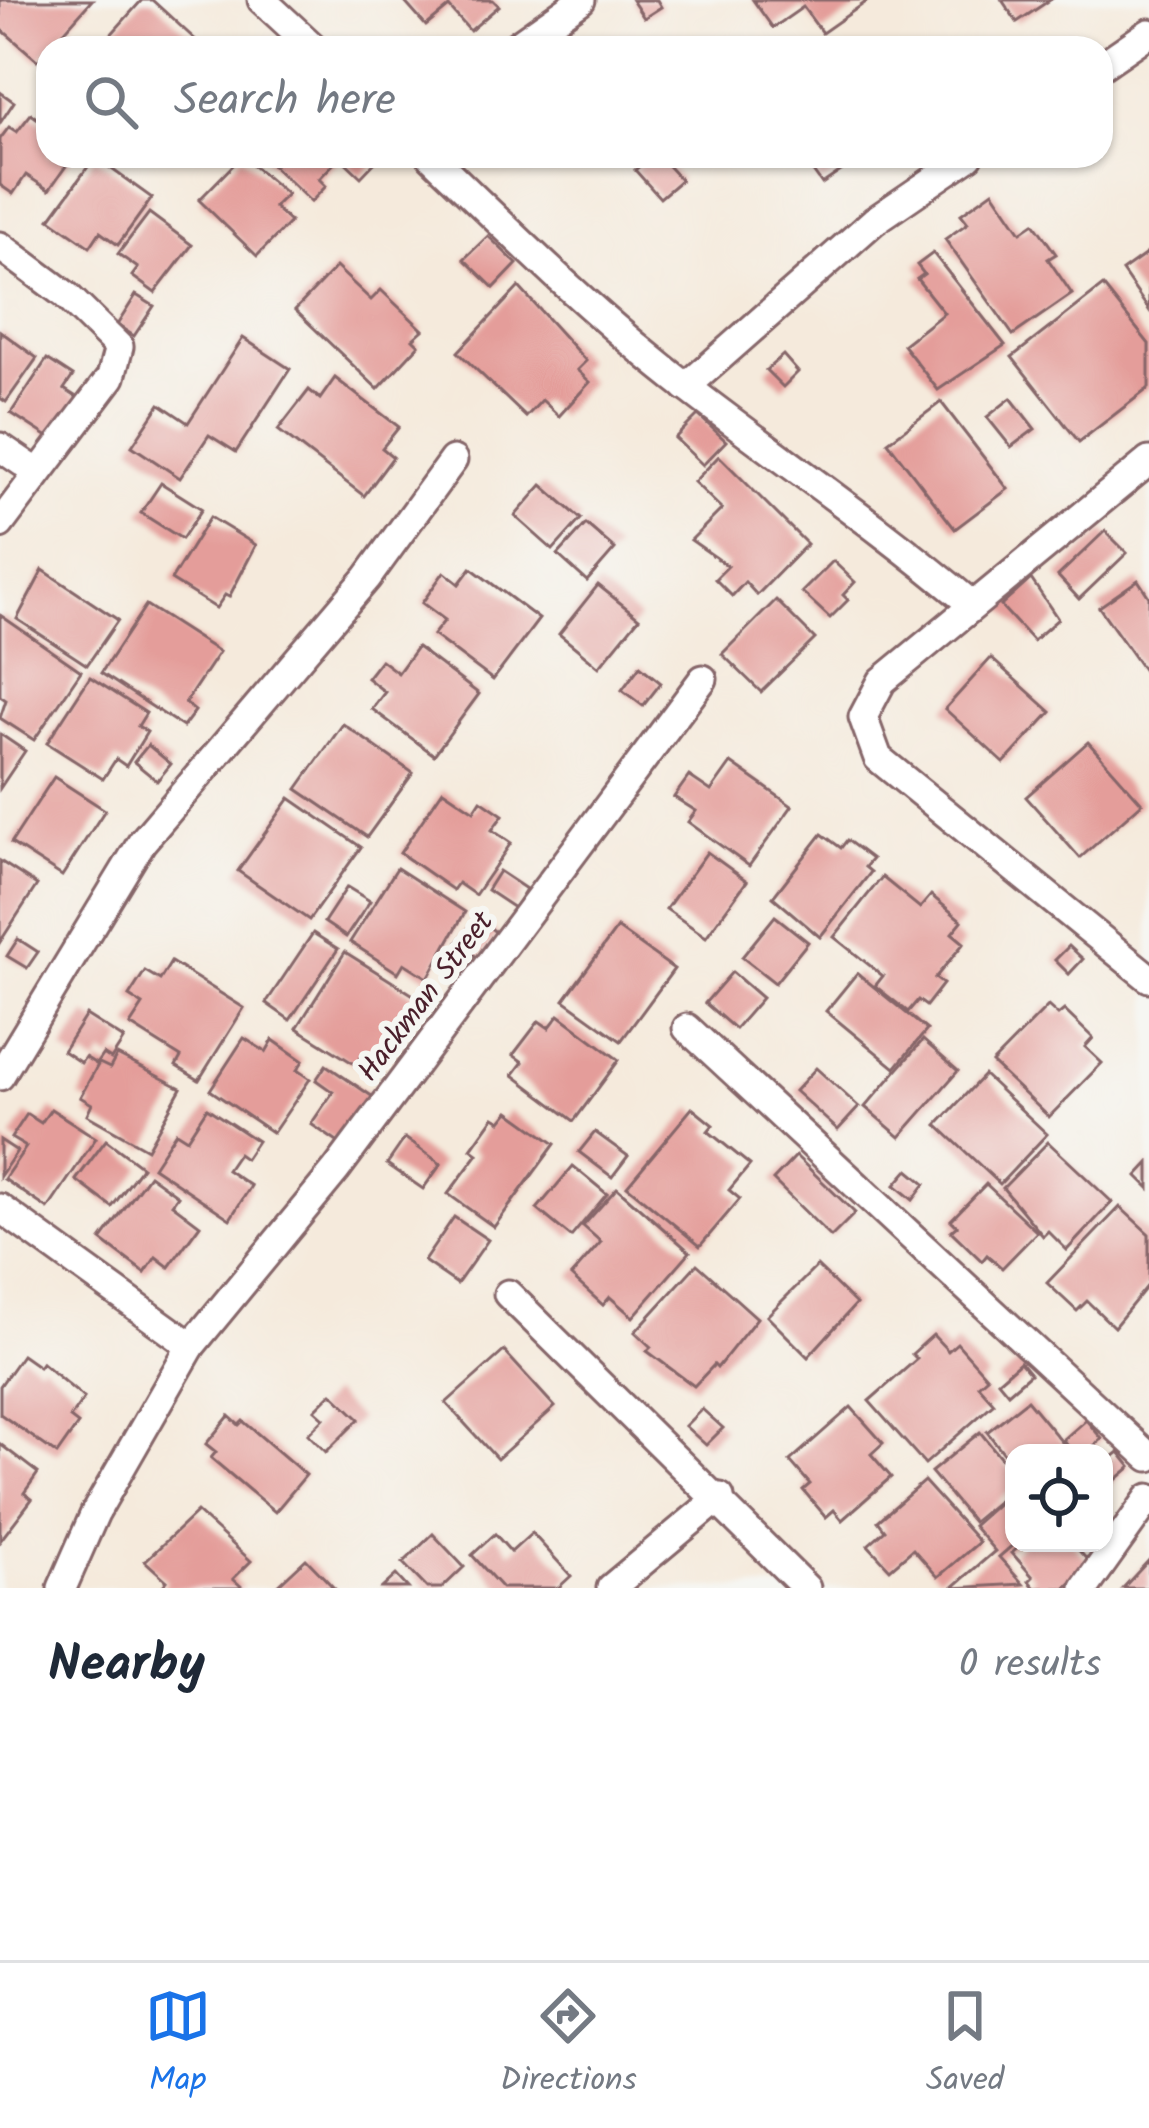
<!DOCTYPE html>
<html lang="en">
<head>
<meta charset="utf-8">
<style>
	:root { --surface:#fff; --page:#f6f6f7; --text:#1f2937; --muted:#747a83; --line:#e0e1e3; --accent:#1a73e8 }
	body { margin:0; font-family:Kalam,sans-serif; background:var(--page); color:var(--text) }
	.controls { position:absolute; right:36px; bottom:36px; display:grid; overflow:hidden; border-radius:24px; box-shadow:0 3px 9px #0004 }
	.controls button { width:108px; height:108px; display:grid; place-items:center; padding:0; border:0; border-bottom:3px solid var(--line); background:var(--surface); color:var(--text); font:60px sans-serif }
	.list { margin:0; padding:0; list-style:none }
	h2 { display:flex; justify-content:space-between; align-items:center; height:156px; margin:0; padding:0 48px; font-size:51px }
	h2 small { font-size:39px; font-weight:400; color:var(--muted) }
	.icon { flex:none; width:66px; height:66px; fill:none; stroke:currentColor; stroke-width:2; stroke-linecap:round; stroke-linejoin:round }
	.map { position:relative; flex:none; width:1149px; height:1588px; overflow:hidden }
	.search { position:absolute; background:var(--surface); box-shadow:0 3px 9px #0004; left:36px; right:36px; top:36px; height:132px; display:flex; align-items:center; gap:30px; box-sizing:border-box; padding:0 42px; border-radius:36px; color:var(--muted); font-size:45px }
	.sheet { height:372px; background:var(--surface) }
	nav { display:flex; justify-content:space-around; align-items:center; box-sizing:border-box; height:168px; border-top:3px solid var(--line); background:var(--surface); font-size:33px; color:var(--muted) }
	nav a { display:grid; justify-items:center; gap:6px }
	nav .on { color:var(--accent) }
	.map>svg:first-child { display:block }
	.building { fill:#e49d9a }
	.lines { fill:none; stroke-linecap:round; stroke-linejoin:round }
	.street-casing { stroke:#866669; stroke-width:33 }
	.street { stroke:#fff; stroke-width:27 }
	.labels { text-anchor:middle; stroke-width:12; stroke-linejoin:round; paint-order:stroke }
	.street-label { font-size:30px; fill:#4a1f2b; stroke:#f6f6f2 }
</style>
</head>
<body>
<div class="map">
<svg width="1149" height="1588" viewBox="0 0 1149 1588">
	<rect width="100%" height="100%" fill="#f6f6f2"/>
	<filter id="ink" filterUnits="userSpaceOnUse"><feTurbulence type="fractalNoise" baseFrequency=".00833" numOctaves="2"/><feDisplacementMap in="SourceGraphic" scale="24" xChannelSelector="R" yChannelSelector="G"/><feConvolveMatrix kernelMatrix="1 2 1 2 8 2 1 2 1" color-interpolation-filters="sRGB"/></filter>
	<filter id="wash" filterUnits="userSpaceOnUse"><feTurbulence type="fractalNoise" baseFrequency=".004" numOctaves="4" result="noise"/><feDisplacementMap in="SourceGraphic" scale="48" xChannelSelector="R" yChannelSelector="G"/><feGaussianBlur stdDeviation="2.7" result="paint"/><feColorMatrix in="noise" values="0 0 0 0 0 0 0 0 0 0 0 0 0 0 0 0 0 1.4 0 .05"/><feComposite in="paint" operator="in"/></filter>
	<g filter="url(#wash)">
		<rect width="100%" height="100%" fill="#f5eadc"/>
		<g id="blocks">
			<g class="building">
				<polygon points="0,0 92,0 38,61 0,28"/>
				<polygon points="142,0 152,0 199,43 194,48 99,48"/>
				<polygon points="403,0 493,0 499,6 470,31 449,7 426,26"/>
				<polygon points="632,0 657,0 661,7 644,18"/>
				<polygon points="753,0 869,0 822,33 803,7 773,28"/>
				<polygon points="1002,0 1050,0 1017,22"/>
				<polygon points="0,92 14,102 0,123"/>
				<polygon points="31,114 48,126 48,156 73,156 49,190 26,175 13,194 0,185 0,139 9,127 17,132"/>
				<polygon points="242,156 287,194 274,207 290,222 257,256 199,200"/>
				<polygon points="263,156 381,156 361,177 340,157 319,179 326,186 311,202"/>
				<polygon points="651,156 659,156 681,180 660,198 635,170"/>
				<polygon points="802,156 850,156 854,162 822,184"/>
				<polygon points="95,157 152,198 118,245 100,232 90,247 50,219"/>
				<polygon points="993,191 1021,232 1034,223 1056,254 1048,259 1072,294 1013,335 945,239 968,223 961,214"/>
				<polygon points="149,213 192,245 155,293 132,276 138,268 118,254"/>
				<polygon points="488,236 517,264 494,288 464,259"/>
				<polygon points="1149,252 1149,310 1122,271"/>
				<polygon points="933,253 1005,345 938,390 903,345 944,313 917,279 924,274 917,265"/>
				<polygon points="336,267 371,300 381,290 423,330 413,339 419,345 378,389 295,310"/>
				<polygon points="1103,286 1149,344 1149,388 1079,442 1012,357"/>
				<polygon points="519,287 586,361 577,370 590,382 559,416 542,400 526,417 458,352"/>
				<polygon points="136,295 154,306 134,336 117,325"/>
				<polygon points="0,331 37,358 6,402 0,398"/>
				<polygon points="243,338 290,369 236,452 209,435 180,478 132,446 160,404 188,423"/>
				<polygon points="783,355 798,372 783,387 766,370"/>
				<polygon points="47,359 73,376 64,389 78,398 51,439 11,413"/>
				<polygon points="335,378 399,427 382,448 393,457 364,496 278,430 309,390 320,399"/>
				<polygon points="1011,398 1035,429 1011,447 987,417"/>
				<polygon points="941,402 1008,489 955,529 888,442"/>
				<polygon points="698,415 726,441 703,465 675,438"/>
				<polygon points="719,456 807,544 757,595 745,582 732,596 715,579 728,566 691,540 722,509 694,482"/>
				<polygon points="161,483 202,509 182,539 141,513"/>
				<polygon points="542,485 581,519 553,550 515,516"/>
				<polygon points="210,517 256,545 229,597 225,595 216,608 171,580"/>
				<polygon points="586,524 615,549 587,581 558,555"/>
				<polygon points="1105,531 1127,553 1079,599 1058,576"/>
				<polygon points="833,561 855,582 843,595 848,600 830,618 802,592"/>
				<polygon points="471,568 539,619 493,680 433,635 445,620 422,603 444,572 459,584"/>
				<polygon points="43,570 118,620 87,665 17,619"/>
				<polygon points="1031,579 1058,619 1033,641 1001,606"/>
				<polygon points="1138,580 1149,597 1149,678 1099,607"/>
				<polygon points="598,585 639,618 599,667 559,634"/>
				<polygon points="776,600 815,639 761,692 722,654"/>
				<polygon points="146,605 219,652 185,703 195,711 183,727 101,673"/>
				<polygon points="0,615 81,671 34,740 0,718 6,700 0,696"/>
				<polygon points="417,647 479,694 434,755 372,709 385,692 367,678 381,660 398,673"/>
				<polygon points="991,658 1051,712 1004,763 945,709"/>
				<polygon points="640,666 661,683 643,706 622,690"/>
				<polygon points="90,677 146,713 138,726 147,732 126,766 116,759 103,779 47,743"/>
				<polygon points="343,724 413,773 367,837 297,789"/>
				<polygon points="0,734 25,751 0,788"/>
				<polygon points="1088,742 1142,803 1080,858 1026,797"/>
				<polygon points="148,745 171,764 157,781 134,762"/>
				<polygon points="731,763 792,806 749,866 688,822 696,811 674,797 689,776 711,791"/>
				<polygon points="54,777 105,810 62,876 11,843"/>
				<polygon points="443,790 474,811 481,800 503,815 492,830 511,843 475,895 458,883 453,890 400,853"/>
				<polygon points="290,798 361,847 309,920 238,871"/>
				<polygon points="822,834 841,848 847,840 872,859 865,867 871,872 820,937 773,897"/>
				<polygon points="707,852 747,881 706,937 666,909"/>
				<polygon points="0,861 37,885 0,942"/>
				<polygon points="397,868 465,912 428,978 404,963 398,973 350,942"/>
				<polygon points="499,871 526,889 514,908 487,890"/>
				<polygon points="882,877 920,908 931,895 962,921 952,933 964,943 935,978 943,984 926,1006 918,1000 908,1012 875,986 883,976 834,937"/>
				<polygon points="347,887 370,901 346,937 324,922"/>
				<polygon points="775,916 808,942 775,983 742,957"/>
				<polygon points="477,917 498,934 479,959 458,942"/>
				<polygon points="617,928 674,969 621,1041 564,1000"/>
				<polygon points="313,933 338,949 290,1020 266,1003"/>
				<polygon points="18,939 38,952 27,968 7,956"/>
				<polygon points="1069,946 1083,959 1069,974 1055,960"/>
				<polygon points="345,952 423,1001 381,1065 363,1054 356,1065 297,1028"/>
				<polygon points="171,962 244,1008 199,1080 176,1066 181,1057 130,1025 143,1005 129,996 145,971 160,980"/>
				<polygon points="732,972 762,998 735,1029 705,1003"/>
				<polygon points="857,973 927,1030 895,1068 826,1011"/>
				<polygon points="1048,1006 1058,1015 1064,1010 1093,1038 1085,1047 1102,1063 1049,1117 992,1063"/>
				<polygon points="86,1015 124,1039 111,1059 103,1054 96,1064 85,1057 81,1063 63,1051"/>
				<polygon points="559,1015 619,1060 574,1121 513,1075 523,1062 513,1055 539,1021 549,1028"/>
				<polygon points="244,1038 266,1052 273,1040 303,1061 297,1070 310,1079 273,1133 210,1090"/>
				<polygon points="923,1040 958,1071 900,1137 865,1107"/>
				<polygon points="117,1055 181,1088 147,1149 87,1115 92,1104 80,1097 99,1063 110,1068"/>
				<polygon points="326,1065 376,1099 343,1146 311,1124 333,1092 316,1080"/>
				<polygon points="816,1068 859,1107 838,1130 795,1091"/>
				<polygon points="984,1075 1047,1134 1000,1184 937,1125"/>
				<polygon points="207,1108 257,1141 245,1159 238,1154 227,1170 251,1186 230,1219 153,1167 176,1132 187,1139"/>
				<polygon points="692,1108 713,1125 708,1131 750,1165 729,1190 740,1199 700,1246 627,1186"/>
				<polygon points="51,1109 96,1138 48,1209 4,1179 26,1147 11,1138 27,1114 41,1123"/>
				<polygon points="509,1111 555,1144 494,1227 448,1194 478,1154 471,1149 494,1117 501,1121"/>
				<polygon points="595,1132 628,1156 612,1177 579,1152"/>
				<polygon points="405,1138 441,1164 423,1189 387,1164"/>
				<polygon points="0,1140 17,1151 0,1176"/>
				<polygon points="106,1140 142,1167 112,1207 76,1180"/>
				<polygon points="1048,1142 1112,1202 1067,1250 1048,1231 1043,1236 1003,1188"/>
				<polygon points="796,1156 855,1213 831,1237 773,1180"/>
				<polygon points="1149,1163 1149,1188 1137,1176"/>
				<polygon points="573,1166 607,1194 571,1237 537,1209"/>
				<polygon points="908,1170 925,1184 913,1200 895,1185"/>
				<polygon points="149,1175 178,1196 172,1204 200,1225 169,1267 156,1257 145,1273 101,1240"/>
				<polygon points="986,1184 1037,1232 1002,1268 987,1255 982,1261 951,1231 957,1226 951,1220"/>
				<polygon points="617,1188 690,1252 633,1317 610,1297 603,1305 571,1276 601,1242 583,1226"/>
				<polygon points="1120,1207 1149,1234 1149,1284 1114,1327 1087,1301 1077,1311 1047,1283"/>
				<polygon points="454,1217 488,1240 457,1284 424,1261"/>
				<polygon points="697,1264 757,1318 717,1368 714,1365 694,1386 647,1351 651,1347 635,1332"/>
				<polygon points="817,1266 856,1304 808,1357 767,1316"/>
				<polygon points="933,1335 948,1351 957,1343 987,1377 978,1385 994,1403 925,1464 869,1401 917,1359 912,1354"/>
				<polygon points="504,1351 555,1407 497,1459 446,1403"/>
				<polygon points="22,1355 39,1367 42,1363 84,1398 70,1418 78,1424 57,1454 0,1414 0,1386"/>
				<polygon points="1020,1362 1030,1374 1008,1393 998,1381"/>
				<polygon points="332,1393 359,1419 326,1452 308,1434 324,1418 315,1410"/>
				<polygon points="1027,1400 1066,1447 1058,1453 1014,1453 1014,1466 987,1432"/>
				<polygon points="851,1407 883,1443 871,1454 891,1477 842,1520 834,1510 826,1517 803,1490 810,1484 790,1461"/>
				<polygon points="702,1409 723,1428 706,1445 685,1426"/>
				<polygon points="229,1416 239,1425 243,1421 306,1475 275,1512 211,1458 216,1452 206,1444"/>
				<polygon points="1086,1420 1102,1439 1086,1453 1074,1453 1063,1440"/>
				<polygon points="980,1432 1014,1474 1014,1488 973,1522 931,1472"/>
				<polygon points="0,1444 38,1473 24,1493 32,1499 0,1541"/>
				<polygon points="1119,1452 1131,1467 1104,1490 1104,1464"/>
				<polygon points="924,1481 979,1542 938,1577 913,1549 890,1569 868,1545 885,1530 878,1521"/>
				<polygon points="1000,1502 1008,1511 1014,1505 1014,1544 999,1557 1023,1584 952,1588 995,1551 973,1526"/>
				<polygon points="197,1512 251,1561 233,1579 243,1588 161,1588 167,1581 145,1561"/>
				<polygon points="532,1533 571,1576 558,1588 502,1588 472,1555 495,1534 511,1552"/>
				<polygon points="433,1534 464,1567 442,1588 427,1588 403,1563"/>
				<polygon points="1023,1543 1072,1543 1091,1564 1065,1588 1035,1588 1029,1581 1033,1577 1012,1553"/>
				<polygon points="306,1559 334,1588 275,1588"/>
				<polygon points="1149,1560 1149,1588 1123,1588"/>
				<polygon points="396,1575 408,1588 382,1588"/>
			</g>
		</g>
	</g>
	<g filter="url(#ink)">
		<use href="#blocks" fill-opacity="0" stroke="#866669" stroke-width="3"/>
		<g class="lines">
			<g class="street-casing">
				<g id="street">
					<polyline points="262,0 314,48"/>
					<polyline points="513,48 581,0"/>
					<polyline points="1101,66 1149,33"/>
					<path d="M431 156C514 236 597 318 688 388 783 461 880 527 971 604"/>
					<polyline points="0,246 67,296 119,347 111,377 0,524"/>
					<polyline points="686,387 874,221 969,156"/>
					<polyline points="0,447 38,473"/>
					<polyline points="1149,461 882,681 863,717 878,758 1149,978"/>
					<polyline points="687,1028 1149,1457"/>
					<polyline points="0,1076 142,842 367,578 453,460"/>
					<polyline points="0,1208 191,1346"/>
					<polyline points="508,1294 806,1588"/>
					<polyline points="62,1588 95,1513 191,1346 336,1170 703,679"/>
					<polyline points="611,1588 720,1497"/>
					<polyline points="1085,1588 1149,1498"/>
				</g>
			</g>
			<use href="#street" class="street"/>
		</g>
	</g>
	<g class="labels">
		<g class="street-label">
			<text transform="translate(425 996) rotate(-53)" y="10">Hackman Street</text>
		</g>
	</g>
</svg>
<div class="controls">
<button><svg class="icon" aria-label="locate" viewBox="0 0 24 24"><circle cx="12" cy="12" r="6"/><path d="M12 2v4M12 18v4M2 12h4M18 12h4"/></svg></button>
</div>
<div class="search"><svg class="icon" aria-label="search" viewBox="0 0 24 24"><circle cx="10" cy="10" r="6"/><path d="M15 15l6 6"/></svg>Search here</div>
</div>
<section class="sheet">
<h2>Nearby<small>0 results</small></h2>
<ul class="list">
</ul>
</section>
<nav>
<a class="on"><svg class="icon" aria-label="map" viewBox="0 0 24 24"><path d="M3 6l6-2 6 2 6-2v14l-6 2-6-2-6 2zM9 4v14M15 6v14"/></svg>Map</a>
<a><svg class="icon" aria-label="directions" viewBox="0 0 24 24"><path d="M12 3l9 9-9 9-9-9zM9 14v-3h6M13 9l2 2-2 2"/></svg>Directions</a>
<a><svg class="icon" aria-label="saved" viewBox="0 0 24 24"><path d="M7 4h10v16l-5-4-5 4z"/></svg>Saved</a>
</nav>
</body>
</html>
